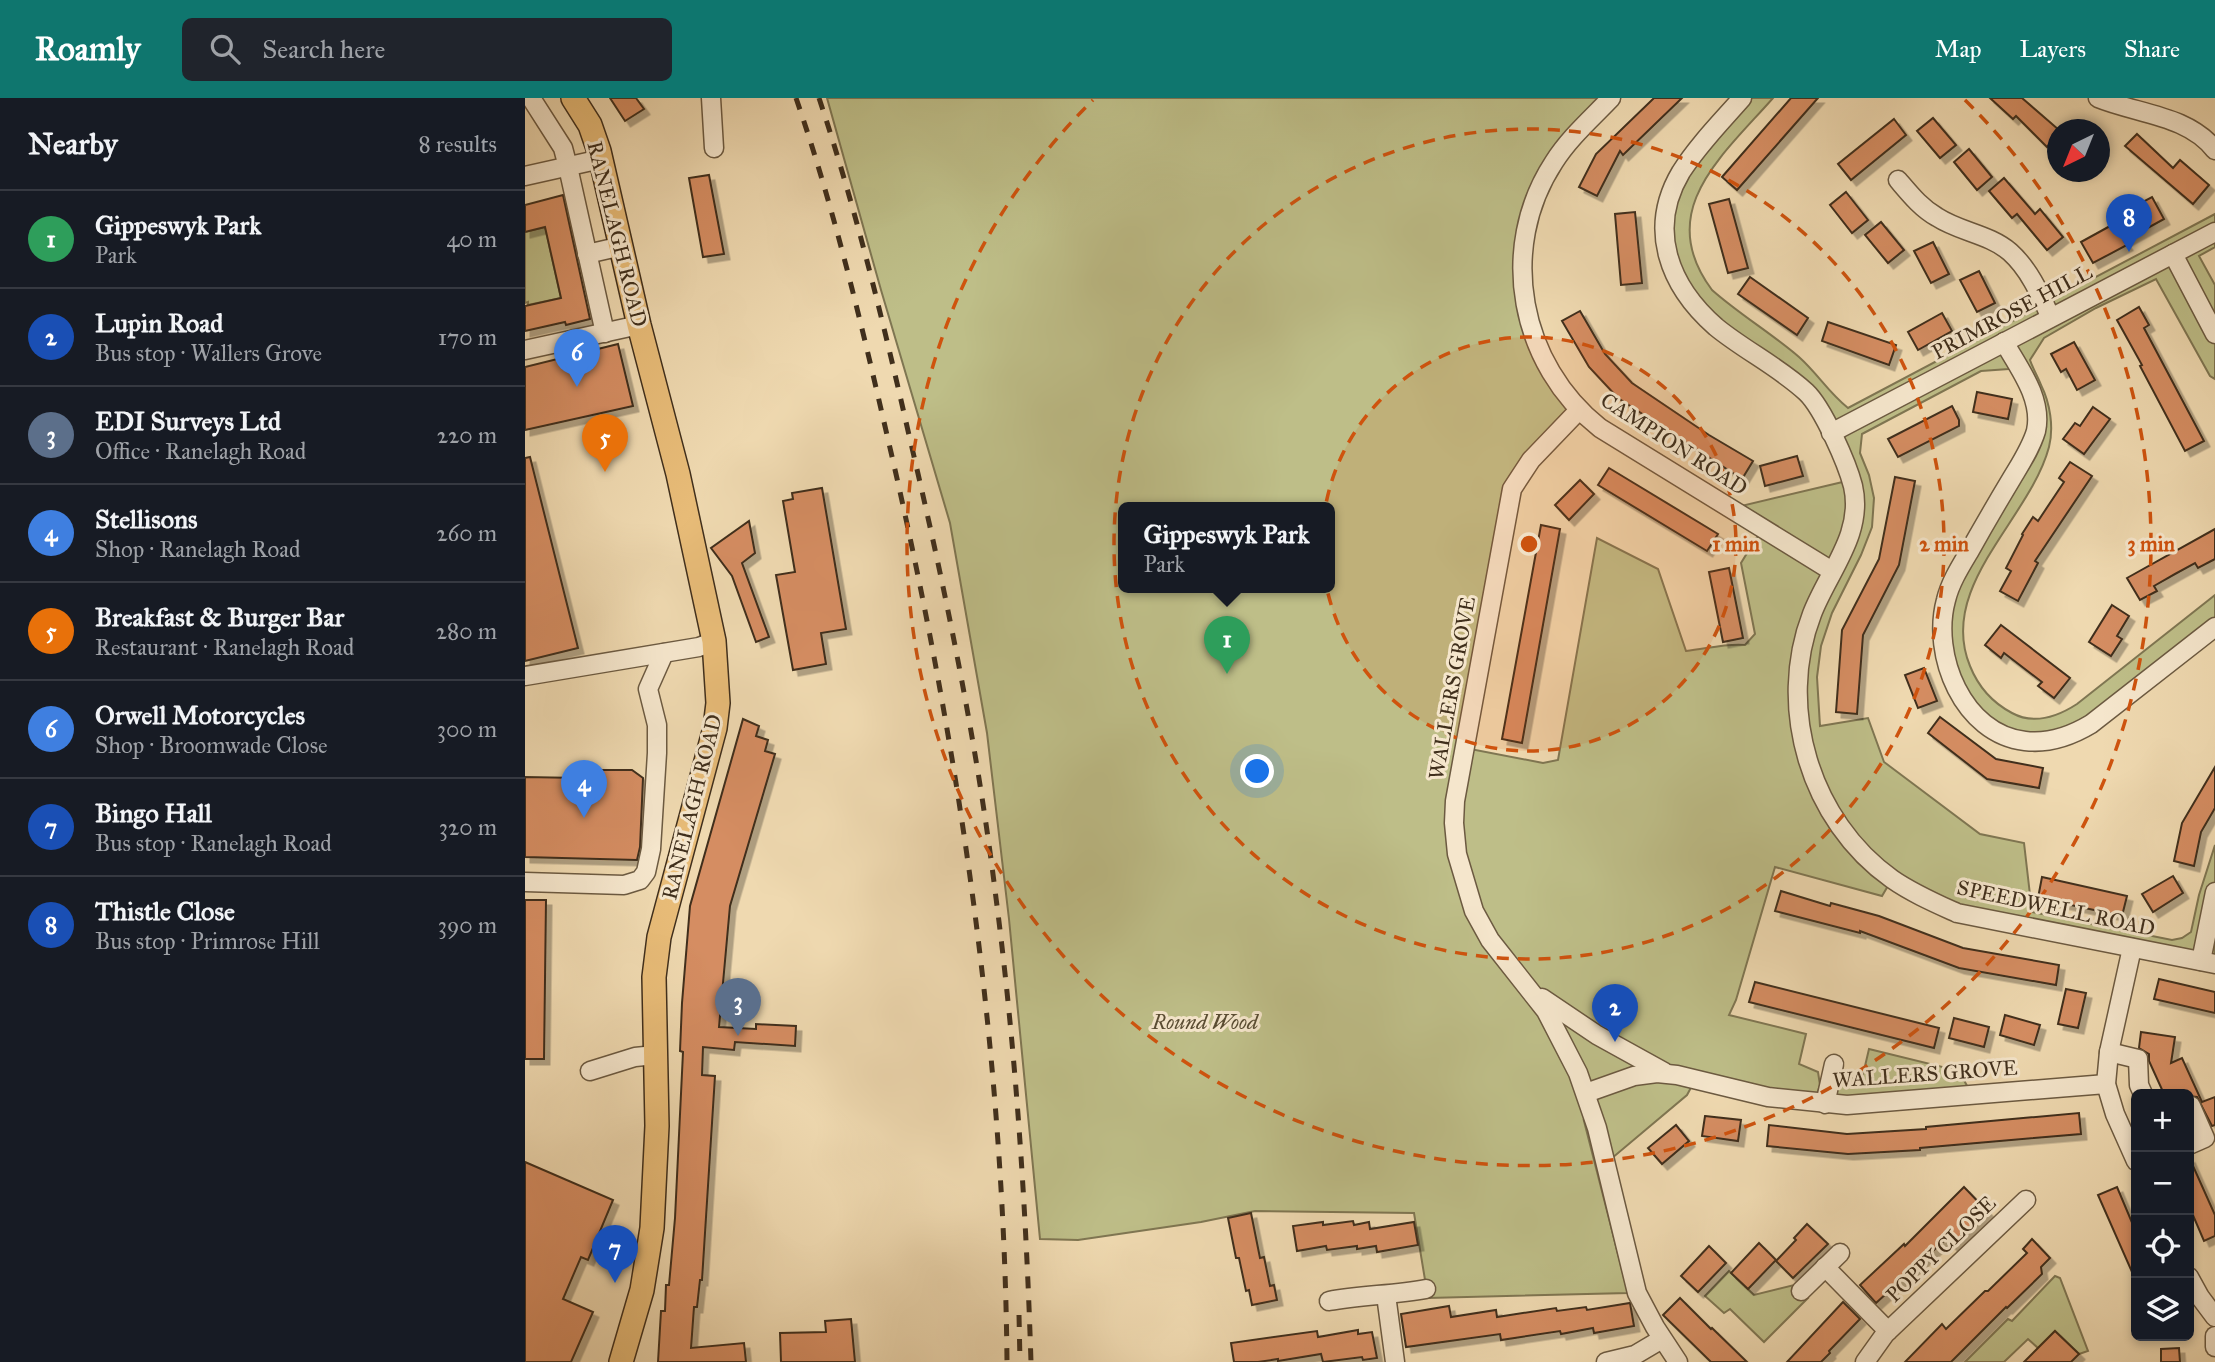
<!DOCTYPE html>
<html lang="en">
<head>
<meta charset="utf-8">
<style>
	:root { --surface:#171b24; --page:#20242c; --text:#f1f3f6; --muted:#9ea1a6; --line:#363941; --accent:#0f766e }
	body { margin:0; font-family:"IM FELL Great Primer",serif; background:var(--page); color:var(--text) }
	.controls { position:absolute; right:21px; bottom:21px; display:grid; overflow:hidden; border-radius:10px; box-shadow:0 4px 10px #0003 }
	.controls button { width:63px; height:63px; display:grid; place-items:center; padding:0; border:0; border-bottom:2px solid var(--line); background:var(--surface); color:var(--text); font:35px sans-serif }
	.compass { position:absolute; left:1522px; top:21px; width:63px; height:63px; border-radius:50%; background:var(--surface); box-shadow:0 4px 10px #0003; rotate:223deg }
	.you { position:absolute; left:733px; top:674px; width:24px; height:24px; margin:-18px; border:5px solid #fff; border-radius:50%; background:#1a73e8; box-shadow:0 0 0 10px #1a73e833 }
	.badge { display:grid; place-items:center; width:46px; height:46px; border-radius:50%; background:var(--accent); color:#fff; font-size:23px; font-weight:700 }
	.pin { position:absolute; translate:-50% -58px; filter:drop-shadow(0 2px 4px #0008) }
	.pin::after { content:''; position:absolute; top:37px; width:24px; height:21px; background:inherit; clip-path:polygon(0 0,100% 0,50% 100%) }
	.popup { position:absolute; left:593px; top:404px; width:217px; height:91px; box-sizing:border-box; display:grid; place-content:center; border-radius:10px; background:var(--surface); filter:drop-shadow(0 2px 5px #0005); font-size:23px; white-space:nowrap; color:var(--muted) }
	.popup b { font-size:26px; color:var(--text) }
	.popup::after { content:''; position:absolute; left:50%; top:100%; margin-left:-14px; border:14px solid transparent; border-top-color:var(--surface) }
	.list { margin:0; padding:0; list-style:none }
	h2 { display:flex; justify-content:space-between; align-items:center; height:91px; margin:0; padding:0 28px; font-size:30px }
	h2 small { font-size:23px; font-weight:400; color:var(--muted) }
	.list li { display:grid; grid-template-columns:46px 1fr auto; gap:21px; align-items:center; box-sizing:border-box; height:98px; padding:0 28px; border-top:2px solid var(--line) }
	.list b { display:block; font-size:26px; white-space:nowrap }
	.list p { margin:0; font-size:23px; white-space:nowrap; color:var(--muted) }
	.list em { font-size:23px; font-style:normal; color:var(--muted) }
	.icon { flex:none; width:38px; height:38px; fill:none; stroke:currentColor; stroke-width:2; stroke-linecap:round; stroke-linejoin:round }
	.map { position:relative; flex:none; width:1690px; height:1264px; overflow:hidden }
	header { display:flex; align-items:center; gap:42px; box-sizing:border-box; height:98px; padding:0 35px; background:var(--accent); color:#fff }
	header strong { font-size:33px }
	nav { display:flex; gap:38px; margin-inline-start:auto; font-size:24px }
	.search { width:490px; height:63px; background:var(--page); display:flex; align-items:center; gap:18px; box-sizing:border-box; padding:0 24px; border-radius:10px; color:var(--muted); font-size:26px }
	main { display:flex }
	aside { flex:1; background:var(--surface) }
	.map>svg:first-child { display:block }
	.green { fill:#bebe88; stroke:#7f7652; stroke-width:2; fill-rule:evenodd }
	.building { fill:#d58d62; stroke:#402f1c; stroke-width:2; filter:url(#shadow) }
	.lines { fill:none; stroke-linecap:round; stroke-linejoin:round }
	.minor-casing { stroke:#6c5a41; stroke-width:21 }
	.major-casing { stroke:#402f1c; stroke-width:26 }
	.minor { stroke:#f5e6cc; stroke-width:18 }
	.major { stroke:#e8bc78; stroke-width:23 }
	.rail { stroke:#402f1c; stroke-width:5; stroke-dasharray:12 12; stroke-linecap:butt }
	.ring { fill:none; stroke:#cf530e; stroke-width:3.5; stroke-dasharray:12 9 }
	.labels { text-anchor:middle; stroke-width:6; stroke-linejoin:round; paint-order:stroke }
	.street-label { font-size:21px; fill:#402f1c; stroke:#f5e6cc }
	.park-label { font-size:21px; font-style:italic; fill:#594c32; stroke:#f5e6cc }
	.centre { fill:#cf530e; stroke:#f5e6cc; stroke-width:3.5 }
	.ring-label { font-size:21px; text-anchor:middle; font-weight:bold; fill:#cf530e; stroke:#f5e6cc; stroke-width:6; stroke-linejoin:round; paint-order:stroke }
</style>
</head>
<body>
<header>
<strong>Roamly</strong>
<div class="search"><svg class="icon" aria-label="search" viewBox="0 0 24 24"><circle cx="10" cy="10" r="6"/><path d="M15 15l6 6"/></svg>Search here</div>
<nav><a>Map</a><a>Layers</a><a>Share</a></nav>
</header>
<main>
<aside>
<h2>Nearby<small>8 results</small></h2>
<ul class="list">
<li><span class="badge" style="background:#2e9e5b">1</span><div><b>Gippeswyk Park</b><p>Park</p></div><em>40 m</em></li>
<li><span class="badge" style="background:#1a4fb4">2</span><div><b>Lupin Road</b><p>Bus stop · Wallers Grove</p></div><em>170 m</em></li>
<li><span class="badge" style="background:#5c6f8a">3</span><div><b>EDI Surveys Ltd</b><p>Office · Ranelagh Road</p></div><em>220 m</em></li>
<li><span class="badge" style="background:#3f7fe0">4</span><div><b>Stellisons</b><p>Shop · Ranelagh Road</p></div><em>260 m</em></li>
<li><span class="badge" style="background:#e8710a">5</span><div><b>Breakfast &amp; Burger Bar</b><p>Restaurant · Ranelagh Road</p></div><em>280 m</em></li>
<li><span class="badge" style="background:#3f7fe0">6</span><div><b>Orwell Motorcycles</b><p>Shop · Broomwade Close</p></div><em>300 m</em></li>
<li><span class="badge" style="background:#1a4fb4">7</span><div><b>Bingo Hall</b><p>Bus stop · Ranelagh Road</p></div><em>320 m</em></li>
<li><span class="badge" style="background:#1a4fb4">8</span><div><b>Thistle Close</b><p>Bus stop · Primrose Hill</p></div><em>390 m</em></li>
</ul>
</aside>
<div class="map">
<svg width="1690" height="1264" viewBox="0 0 1690 1264">
	<defs>
		<filter id="shadow"><feDropShadow dx="5.5" dy="5.5" stdDeviation="0" flood-color="#0004"/></filter>
	</defs>
	<rect width="100%" height="100%" fill="#efd9b0"/>
	<filter id="stains"><feTurbulence type="fractalNoise" baseFrequency=".00286" numOctaves="4"/><feColorMatrix values="0 0 0 0 .2 0 0 0 0 .09 0 0 0 0 .02 0 0 0 .5 -.17"/></filter>
	<radialGradient id="worn" r=".72"><stop offset=".6" stop-color="#630" stop-opacity="0"/><stop offset="1" stop-color="#630" stop-opacity=".3"/></radialGradient>
	<g class="green">
		<path d="M302 0H1086L1014 90 999 205 1054 312 998 371 940 650 1018 665 1033 662 1072 440 1133 471 1161 553C1181 551 1201 545 1220 547L1230 536 1216 465 1237 431 1216 408 1326 382 1295 312 1153 186 1143 108 1217 0H1248C1198 57 1128 113 1187 192 1214 216 1246 235 1274 259 1293 276 1303 294 1323 310L1690 116V149L1674 158 1690 187V281L1685 278 1631 181 1571 210 1519 240 1505 262C1508 271 1513 279 1516 287 1525 305 1529 329 1524 349 1505 421 1412 488 1445 568 1453 588 1468 605 1487 615 1509 627 1532 619 1552 606L1690 497V529L1577 618 1502 644 1440 604 1418 511 1511 332 1492 268 1484 271 1456 273 1337 336 1335 355 1344 377 1349 400 1347 429 1336 457 1307 515 1296 548 1292 579 1295 628 1343 620 1359 664 1455 736 1499 745 1507 814 1647 842 1657 840 1666 834 1674 797 1690 747V866L1451 820 1367 781 1357 798 1250 769 1211 902 1204 917 1281 936 1274 966 1293 974 1295 987 1289 1005 1170 982 1162 997 1086 1061 1072 1030 1059 1023 1103 1195 903 1200 889 1115 730 1113 676 1124 553 1142 515 1141 484 821 462 635 425 425 356 192ZM599 410H805V490H599Z"/>
		<polygon points="20,129 36,200 3,207 3,204 0,205 0,134"/>
		<polygon points="1344,951 1434,973 1447,997 1322,1007 1308,996 1314,983 1327,980 1337,981"/>
		<polygon points="1204,1173 1229,1197 1269,1187 1283,1200 1239,1244 1205,1211 1199,1215 1180,1198"/>
		<polygon points="1530,1178 1535,1180 1563,1253 1554,1256 1530,1233 1513,1250 1503,1241 1479,1264 1440,1264 1483,1221 1487,1223"/>
	</g>
	<g class="building">
		<polygon points="85,0 111,0 119,11 100,23"/>
		<polygon points="1129,0 1157,0 1098,57 1095,53 1072,98 1054,89 1071,56"/>
		<polygon points="1266,0 1293,0 1212,92 1197,79"/>
		<polygon points="1465,0 1497,0 1534,32 1532,38 1522,49 1491,18 1488,21"/>
		<polygon points="1408,20 1431,47 1415,60 1392,33"/>
		<polygon points="1369,21 1381,37 1326,82 1313,66"/>
		<polygon points="1612,36 1648,70 1655,62 1684,87 1668,106 1600,48"/>
		<polygon points="1444,51 1467,79 1452,92 1429,64"/>
		<polygon points="184,77 199,156 178,159 164,80"/>
		<polygon points="1479,80 1510,116 1515,111 1538,139 1522,152 1492,116 1487,120 1464,93"/>
		<polygon points="1321,94 1343,122 1327,135 1305,107"/>
		<polygon points="38,97 65,221 41,227 40,224 0,233 0,208 36,200 20,129 0,134 0,107"/>
		<polygon points="1627,99 1639,121 1599,143 1602,147 1568,165 1556,144 1596,122 1593,117"/>
		<polygon points="1204,101 1223,170 1203,175 1184,106"/>
		<polygon points="1110,114 1117,185 1096,187 1090,116"/>
		<polygon points="1356,124 1379,152 1363,165 1340,137"/>
		<polygon points="1408,144 1424,176 1406,185 1389,153"/>
		<polygon points="1454,173 1470,205 1452,214 1435,182"/>
		<polygon points="1225,179 1283,220 1272,237 1213,196"/>
		<polygon points="1614,209 1624,227 1619,230 1679,343 1660,353 1615,268 1617,267 1592,222"/>
		<polygon points="1055,213 1080,256 1107,285 1184,337 1228,363 1217,381 1093,300 1064,269 1037,223"/>
		<polygon points="1417,215 1427,233 1393,252 1383,234"/>
		<polygon points="1303,224 1371,247 1364,267 1297,243"/>
		<polygon points="1549,244 1570,282 1552,292 1541,271 1536,274 1526,256"/>
		<polygon points="93,246 108,308 0,332 0,269"/>
		<polygon points="1452,294 1487,301 1483,321 1448,314"/>
		<polygon points="1427,308 1434,322 1434,328 1373,359 1363,341"/>
		<polygon points="1568,309 1585,321 1559,356 1538,341 1550,325 1555,328"/>
		<polygon points="1272,358 1278,378 1240,388 1235,368"/>
		<polygon points="5,359 53,550 0,563 0,360"/>
		<polygon points="1545,364 1567,378 1510,463 1513,465 1493,503 1475,493 1486,473 1481,470 1498,437 1497,436 1508,419 1513,423 1539,384 1534,380"/>
		<polygon points="1084,370 1193,436 1182,453 1073,387"/>
		<polygon points="1370,379 1390,383 1374,467 1338,537 1332,616 1311,614 1317,532 1354,461"/>
		<polygon points="1055,382 1069,396 1044,422 1030,407"/>
		<polygon points="297,390 321,531 296,535 301,566 268,572 251,477 270,474 258,403 268,401 267,395"/>
		<polygon points="224,423 230,455 217,465 244,539 231,544 207,478 186,450"/>
		<polygon points="1016,427 1035,431 997,645 977,641"/>
		<polygon points="1690,431 1690,461 1673,470 1670,465 1650,476 1629,488 1632,493 1615,502 1602,480"/>
		<polygon points="1204,470 1218,540 1198,544 1184,474"/>
		<polygon points="1587,507 1604,518 1592,538 1597,541 1586,558 1564,544"/>
		<polygon points="1476,527 1545,580 1529,600 1513,588 1517,584 1479,555 1476,560 1460,547"/>
		<polygon points="1399,570 1412,603 1393,610 1380,577"/>
		<polygon points="1415,619 1471,661 1518,670 1514,690 1462,681 1403,635"/>
		<polygon points="218,621 234,628 231,638 243,642 240,653 250,656 205,808 194,929 231,931 231,926 271,928 270,948 210,944 209,952 178,949 177,977 190,978 177,1182 175,1182 172,1209 169,1209 166,1250 219,1245 221,1264 133,1264 136,1213 140,1213 141,1187 144,1187 150,1120 158,954 155,953 157,905 165,808"/>
		<polygon points="1690,669 1690,710 1676,734 1669,768 1649,763 1657,725"/>
		<polygon points="69,672 107,672 118,680 115,749 112,762 0,759 0,679 55,680"/>
		<polygon points="1648,778 1658,795 1628,814 1617,796"/>
		<polygon points="1517,779 1602,798 1597,818 1513,800"/>
		<polygon points="1256,793 1305,808 1306,805 1354,818 1438,850 1534,867 1531,887 1434,870 1335,833 1335,835 1250,813"/>
		<polygon points="0,802 21,802 19,961 0,961"/>
		<polygon points="1634,881 1690,894 1690,915 1629,901"/>
		<polygon points="1230,884 1414,930 1409,950 1224,904"/>
		<polygon points="1541,891 1561,895 1553,930 1533,926"/>
		<polygon points="1480,917 1515,927 1509,947 1475,937"/>
		<polygon points="1429,920 1464,929 1459,949 1424,940"/>
		<polygon points="1616,934 1650,939 1646,965 1657,960 1677,1004 1690,999 1690,1027 1687,1028 1672,999 1639,996 1624,963 1624,956 1614,950"/>
		<polygon points="1554,1015 1556,1036 1395,1050 1395,1052 1323,1056 1242,1048 1244,1027 1322,1036 1401,1031 1401,1029"/>
		<polygon points="1180,1018 1216,1022 1213,1043 1177,1038"/>
		<polygon points="1151,1027 1164,1043 1137,1066 1123,1050"/>
		<polygon points="1664,1059 1690,1117 1690,1138 1679,1143 1664,1108"/>
		<polygon points="0,1064 88,1102 63,1162 56,1159 38,1201 68,1214 46,1264 0,1264"/>
		<polygon points="1439,1089 1462,1113 1427,1147 1421,1141 1351,1205 1335,1187 1379,1146 1380,1148"/>
		<polygon points="1592,1089 1611,1134 1611,1183 1573,1097"/>
		<polygon points="726,1115 735,1160 739,1159 745,1188 749,1187 752,1202 727,1207 724,1192 721,1193 714,1160 711,1160 703,1120"/>
		<polygon points="828,1123 829,1127 844,1124 845,1131 889,1124 893,1147 852,1154 851,1148 832,1151 832,1148 802,1152 801,1148 772,1153 768,1128 798,1124 798,1127"/>
		<polygon points="1282,1126 1303,1146 1268,1180 1251,1163 1271,1142 1269,1140"/>
		<polygon points="1507,1141 1525,1160 1516,1169 1517,1176 1482,1210 1481,1209 1426,1264 1380,1264 1417,1226 1421,1231 1460,1193 1463,1193 1502,1155 1498,1151"/>
		<polygon points="1234,1145 1251,1162 1223,1191 1206,1175"/>
		<polygon points="1184,1148 1201,1165 1173,1194 1156,1178"/>
		<polygon points="1155,1200 1186,1231 1187,1230 1222,1264 1186,1264 1138,1217"/>
		<polygon points="1318,1204 1335,1221 1304,1253 1305,1255 1296,1264 1262,1264"/>
		<polygon points="1105,1205 1109,1228 1069,1235 1068,1230 1036,1236 1035,1233 976,1242 975,1236 881,1249 876,1216 924,1208 926,1219 971,1212 972,1219 1031,1210 1032,1213 1061,1209 1062,1212"/>
		<polygon points="326,1221 330,1264 256,1264 255,1235 301,1234 300,1223"/>
		<polygon points="833,1232 833,1236 847,1234 852,1260 838,1262 837,1259 798,1264 796,1256 753,1263 753,1261 733,1264 709,1264 706,1245 792,1233 793,1239"/>
		<polygon points="1530,1233 1554,1256 1546,1264 1499,1264"/>
		<polygon points="1654,1250 1655,1264 1636,1264 1636,1251"/>
	</g>
	<g class="lines">
		<g class="minor-casing">
			<g id="minor">
				<polyline points="6,0 38,50 43,69 80,235"/>
				<polyline points="186,0 189,50"/>
				<path d="M1086 0C1067 20 1044 40 1029 64 972 151 995 267 1075 330L1307 473"/>
				<path d="M1217 0C1196 24 1173 47 1156 74 1122 131 1144 188 1191 229 1219 252 1254 269 1281 294 1298 310 1322 365 1328 388 1339 436 1303 474 1287 516 1251 609 1285 723 1367 781 1387 795 1410 805 1432 815L1690 866"/>
				<path d="M1573 0C1612 16 1663 17 1690 52"/>
				<polyline points="0,78 76,61"/>
				<path d="M1373 82C1385 96 1396 110 1412 119 1435 134 1464 136 1485 154 1504 171 1515 196 1525 218"/>
				<polyline points="62,156 97,148"/>
				<polyline points="1648,156 1690,236"/>
				<path d="M1479 244C1494 270 1518 301 1511 333 1506 350 1496 365 1487 380 1472 405 1458 429 1444 454 1435 469 1425 485 1421 502 1406 557 1438 636 1500 643 1524 646 1546 638 1566 626L1690 529"/>
				<polyline points="0,252 114,227"/>
				<polyline points="1054,312 1006,362 987,391 930,703 929,725 932,756 949,813 965,842 1021,913 1053,975 1072,1030 1112,1195 1130,1229 1153,1264"/>
				<polyline points="1306,335 1690,134"/>
				<polyline points="0,578 174,549 189,543"/>
				<polyline points="0,784 99,787 115,782 121,774 126,751 132,655 132,627 123,591 139,555"/>
				<polyline points="1607,850 1584,954 1581,986 1590,1016 1611,1063"/>
				<polyline points="1676,863 1690,794"/>
				<polyline points="1017,900 1072,937 1139,974"/>
				<polyline points="1584,954 1613,961 1614,987 1618,996"/>
				<polyline points="65,973 110,959 130,957"/>
				<polyline points="1061,995 1109,978 1132,975 1152,977 1243,999 1322,1007 1581,986"/>
				<polyline points="1300,1006 1309,966"/>
				<polyline points="1664,1047 1680,1040 1666,1008"/>
				<polyline points="1300,1169 1363,1233"/>
				<polyline points="1664,1179 1675,1199 1690,1219"/>
				<polyline points="1276,1193 1315,1155"/>
				<polyline points="861,1197 870,1264"/>
				<path d="M804 1203C836 1197 869 1197 901 1191"/>
				<polyline points="1690,1238 1690,1249"/>
				<polyline points="1081,1264 1110,1257 1137,1241"/>
				<polyline points="1340,1264 1360,1236 1501,1102"/>
			</g>
		</g>
		<g class="major-casing">
			<polyline id="major" points="48,0 65,27 74,53 114,227 153,376 189,543 193,605 190,630 134,839 129,879 132,1028 127,1130 117,1192 96,1264"/>
		</g>
		<use href="#minor" class="minor"/>
		<use href="#major" class="major"/>
		<g class="rail">
			<path d="M271 0C309 110 336 224 362 337 433 640 479 952 482 1264"/>
			<path d="M294 0C331 111 358 223 384 337 420 490 452 644 471 800 491 954 501 1109 506 1264"/>
			<polyline points="494,1217 495,1264"/>
		</g>
	</g>
	<circle cx="1004" cy="446" r="207" fill="#cf530e" fill-opacity=".12"/>
	<g class="ring">
		<circle cx="1004" cy="446" r="207"/>
		<circle cx="1004" cy="446" r="415"/>
		<path d="M1440 2A622 622 0 1 1 568 2"/>
	</g>
	<g class="labels">
		<g class="street-label">
			<text transform="translate(92 136) rotate(76)" y="7">RANELAGH ROAD</text>
			<text transform="translate(1487 214) rotate(-28)" y="7">PRIMROSE HILL</text>
			<text transform="translate(1149 346) rotate(33)" y="7">CAMPION ROAD</text>
			<text transform="translate(927 590) rotate(-80)" y="7">WALLERS GROVE</text>
			<text transform="translate(167 709) rotate(-76)" y="7">RANELAGH ROAD</text>
			<text transform="translate(1531 810) rotate(12)" y="7">SPEEDWELL ROAD</text>
			<text transform="translate(1400 976) rotate(-4)" y="7">WALLERS GROVE</text>
			<text transform="translate(1416 1151) rotate(-44)" y="7">POPPY CLOSE</text>
		</g>
		<g class="park-label">
			<text x="680" y="931">Round Wood</text>
		</g>
	</g>
	<circle cx="1004" cy="446" r="10" class="centre"/>
	<g class="ring-label">
		<text x="1211" y="453">1 min</text>
		<text x="1419" y="453">2 min</text>
		<text x="1626" y="453">3 min</text>
	</g>
	<rect width="100%" height="100%" filter="url(#stains)"/>
	<rect width="100%" height="100%" fill="url(#worn)"/>
</svg>
<div class="controls">
<button>+</button>
<button>−</button>
<button><svg class="icon" aria-label="locate" viewBox="0 0 24 24"><circle cx="12" cy="12" r="6"/><path d="M12 2v4M12 18v4M2 12h4M18 12h4"/></svg></button>
<button><svg class="icon" aria-label="layers" viewBox="0 0 24 24"><path d="M12 4l9 5-9 5-9-5zM3 14l9 5 9-5"/></svg></button>
</div>
<svg class="compass" viewBox="-18 -18 36 36"><path d="M0-13l5 13h-10z" fill="#e53935"/><path d="M0 13l5-13h-10z" fill="#9ea1a6"/></svg>
<div class="you"></div>
<div class="pin badge" style="left:702px;top:576px;background:#2e9e5b">1</div>
<div class="popup"><b>Gippeswyk Park</b>Park</div>
<div class="pin badge" style="left:1090px;top:944px;background:#1a4fb4">2</div>
<div class="pin badge" style="left:213px;top:938px;background:#5c6f8a">3</div>
<div class="pin badge" style="left:59px;top:720px;background:#3f7fe0">4</div>
<div class="pin badge" style="left:80px;top:374px;background:#e8710a">5</div>
<div class="pin badge" style="left:52px;top:289px;background:#3f7fe0">6</div>
<div class="pin badge" style="left:90px;top:1185px;background:#1a4fb4">7</div>
<div class="pin badge" style="left:1604px;top:154px;background:#1a4fb4">8</div>
</div>
</main>
</body>
</html>
